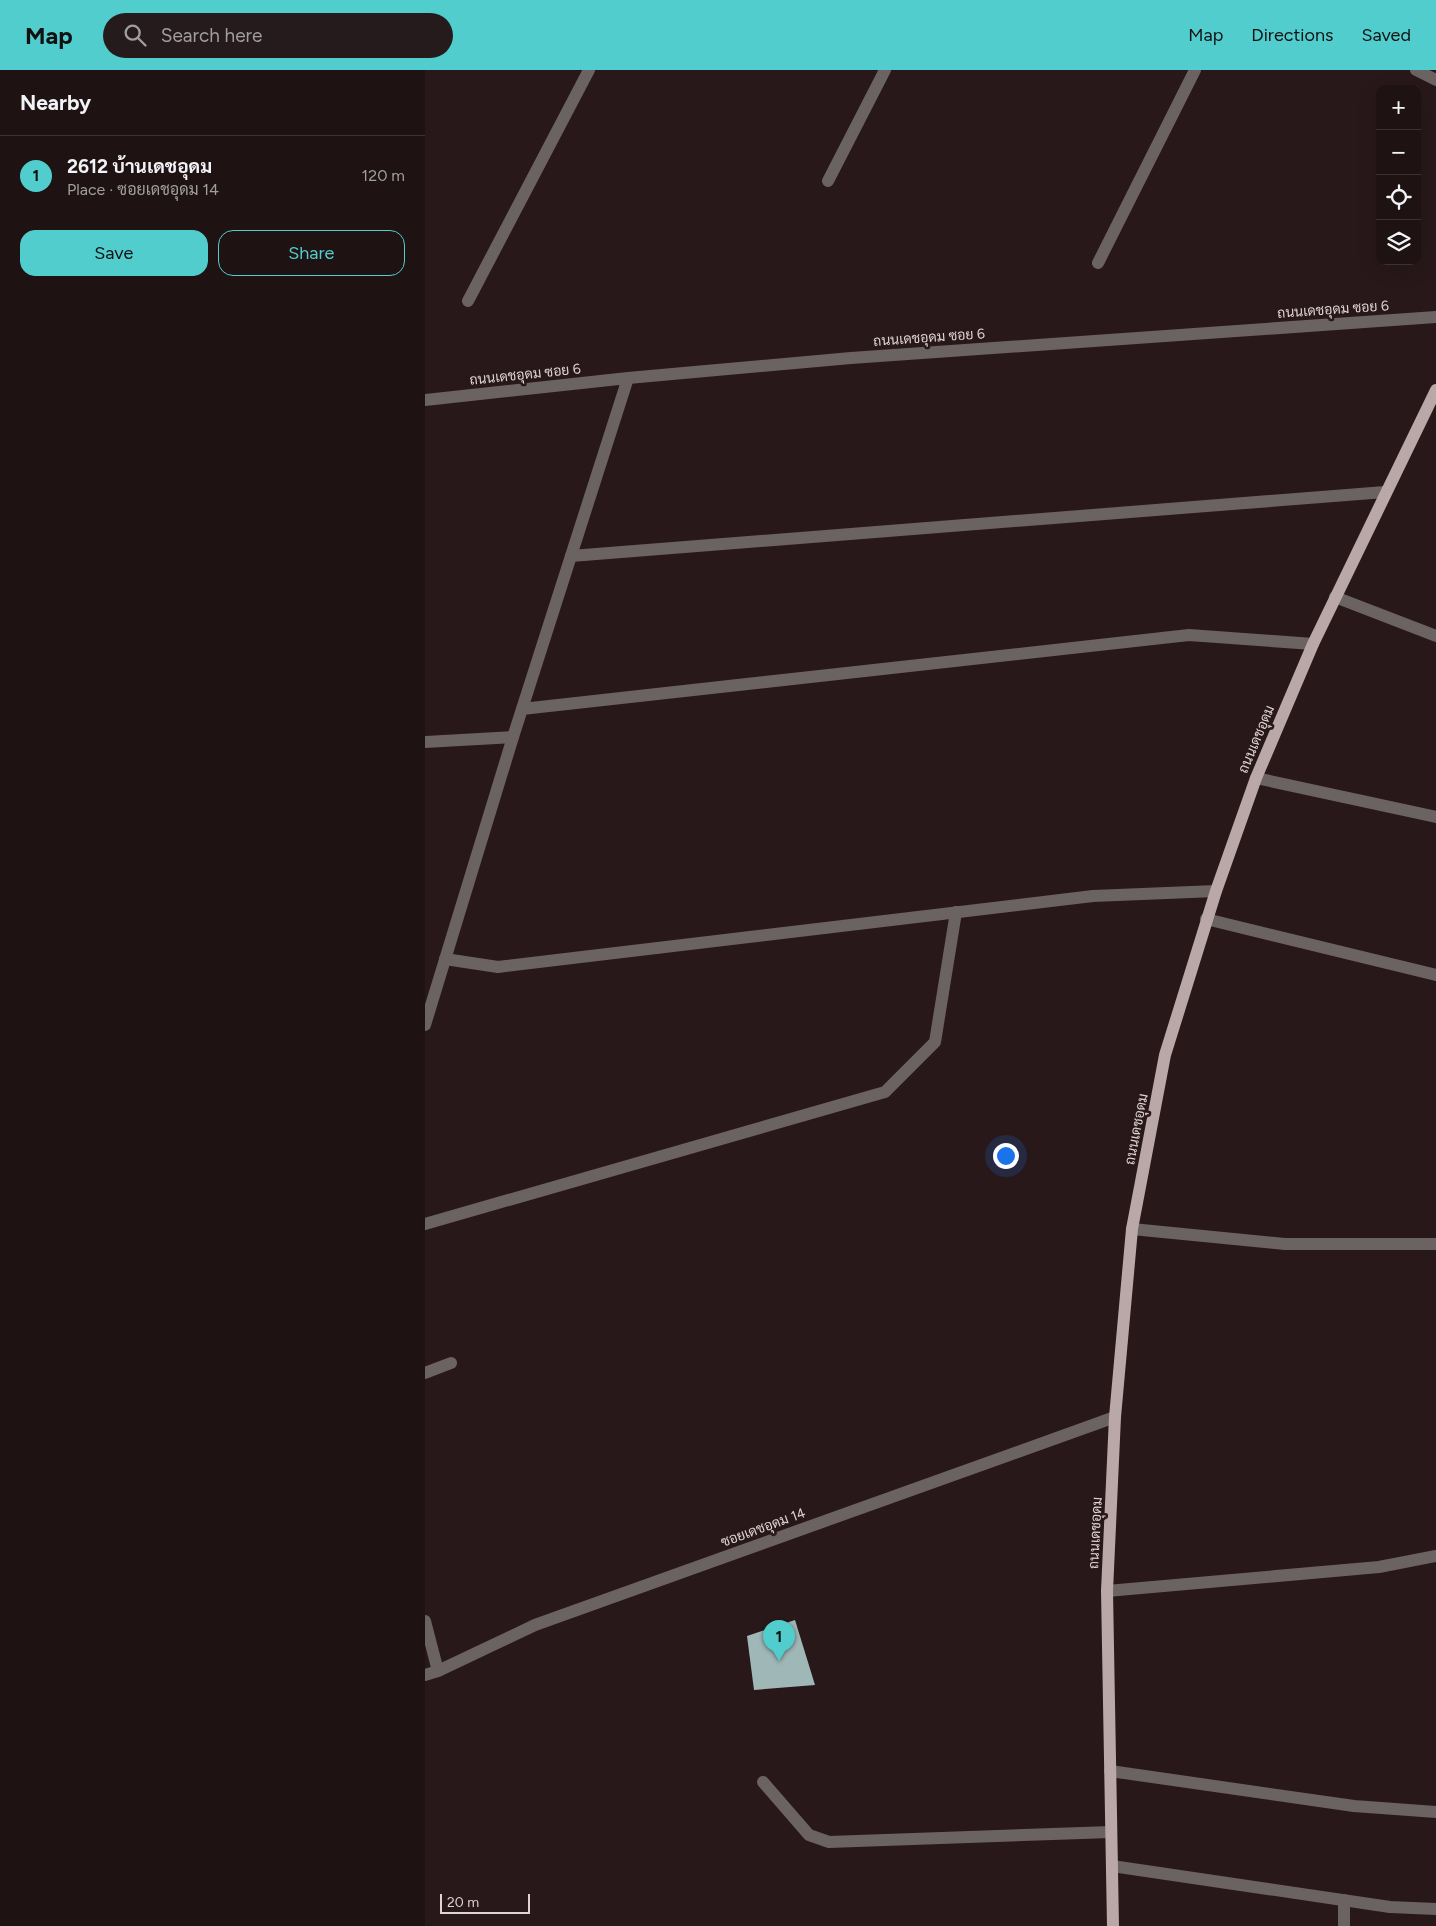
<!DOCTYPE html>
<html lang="en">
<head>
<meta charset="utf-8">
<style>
	:root { --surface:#1e1213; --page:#261b1c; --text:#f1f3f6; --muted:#a19ea0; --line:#3c3233; --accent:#52cdcd }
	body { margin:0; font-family:Figtree,Sarabun,sans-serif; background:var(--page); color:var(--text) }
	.controls { position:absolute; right:15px; top:15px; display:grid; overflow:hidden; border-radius:10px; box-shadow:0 5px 20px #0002 }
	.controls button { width:45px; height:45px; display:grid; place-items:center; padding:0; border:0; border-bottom:1px solid var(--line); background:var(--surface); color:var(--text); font:25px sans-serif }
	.scale { position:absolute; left:15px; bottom:12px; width:90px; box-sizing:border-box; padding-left:5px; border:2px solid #ded3d3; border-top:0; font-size:14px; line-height:18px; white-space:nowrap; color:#ded3d3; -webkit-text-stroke:4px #281819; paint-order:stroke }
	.you { position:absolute; left:580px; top:1085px; width:18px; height:18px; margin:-12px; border:4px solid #fff; border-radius:50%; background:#1a73e8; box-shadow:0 0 0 8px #1a73e833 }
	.badge { display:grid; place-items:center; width:32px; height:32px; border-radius:50%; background:var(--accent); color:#111; font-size:16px; font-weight:700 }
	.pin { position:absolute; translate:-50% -41px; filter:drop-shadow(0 1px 2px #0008) }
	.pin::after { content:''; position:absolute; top:26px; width:18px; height:15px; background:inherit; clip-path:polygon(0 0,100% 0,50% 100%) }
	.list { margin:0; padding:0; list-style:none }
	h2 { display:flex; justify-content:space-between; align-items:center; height:65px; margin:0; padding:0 20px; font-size:21px }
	h2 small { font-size:16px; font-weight:400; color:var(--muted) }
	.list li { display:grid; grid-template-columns:32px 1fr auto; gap:15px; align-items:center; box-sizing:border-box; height:80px; padding:0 20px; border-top:1px solid var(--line) }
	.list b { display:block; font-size:19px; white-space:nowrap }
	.list p { margin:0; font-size:16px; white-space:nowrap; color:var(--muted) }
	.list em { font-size:16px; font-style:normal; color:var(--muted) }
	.actions { display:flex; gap:10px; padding:15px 20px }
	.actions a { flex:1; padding:11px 0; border:1px solid var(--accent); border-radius:15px; text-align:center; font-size:18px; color:var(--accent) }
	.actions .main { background:var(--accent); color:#111 }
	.icon { flex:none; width:28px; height:28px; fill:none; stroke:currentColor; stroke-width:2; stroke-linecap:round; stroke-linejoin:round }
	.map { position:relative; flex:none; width:1011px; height:1856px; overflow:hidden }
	header { display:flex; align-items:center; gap:30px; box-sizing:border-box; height:70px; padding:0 25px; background:var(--accent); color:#111 }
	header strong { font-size:24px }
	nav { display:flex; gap:28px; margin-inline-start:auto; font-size:18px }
	.search { width:350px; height:45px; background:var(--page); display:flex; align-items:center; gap:12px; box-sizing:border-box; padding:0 18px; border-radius:28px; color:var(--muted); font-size:19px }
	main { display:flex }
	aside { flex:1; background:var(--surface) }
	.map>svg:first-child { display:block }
	.building { fill:#a0b7b7 }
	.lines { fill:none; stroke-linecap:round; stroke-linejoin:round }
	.minor { stroke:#6b6262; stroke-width:12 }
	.major { stroke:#baa8a9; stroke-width:12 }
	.labels { text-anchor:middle; stroke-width:5; stroke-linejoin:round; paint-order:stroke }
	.street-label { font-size:14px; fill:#ded3d3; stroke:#281819 }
</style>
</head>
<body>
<header>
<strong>Map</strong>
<div class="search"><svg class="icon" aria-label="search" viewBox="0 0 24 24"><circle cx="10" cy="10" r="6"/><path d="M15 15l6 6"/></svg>Search here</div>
<nav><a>Map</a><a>Directions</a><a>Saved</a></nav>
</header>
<main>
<aside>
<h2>Nearby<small></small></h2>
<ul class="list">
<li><span class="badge">1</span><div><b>2612 บ้านเดชอุดม</b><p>Place · ซอยเดชอุดม 14</p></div><em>120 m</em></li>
</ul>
<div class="actions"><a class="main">Save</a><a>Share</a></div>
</aside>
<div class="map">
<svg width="1011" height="1856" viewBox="0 0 1011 1856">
	<rect width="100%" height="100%" fill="#281819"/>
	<polygon class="building" points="370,1550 390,1615 329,1620 322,1566"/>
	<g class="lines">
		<g class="minor">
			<polyline points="991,0 1011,10"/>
			<polyline points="403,111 460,0"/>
			<polyline points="673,193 770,0"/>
			<polyline points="43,231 164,0"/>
			<polyline points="0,330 203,308 426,288 1011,247"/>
			<polyline points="146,486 960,422"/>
			<polyline points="910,527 1011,566"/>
			<polyline points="97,639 764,565 888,574"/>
			<polyline points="0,672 88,667"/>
			<polyline points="831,708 1011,747"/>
			<polyline points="781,849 1011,905"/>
			<polyline points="20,889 73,897 668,826 791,821"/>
			<polyline points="0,955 88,667 203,308"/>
			<polyline points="0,1154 460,1022 510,972 531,842"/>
			<polyline points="707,1159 860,1174 1011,1174"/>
			<polyline points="0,1303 26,1293"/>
			<polyline points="682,1521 954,1497 1011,1486"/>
			<polyline points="0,1551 13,1601"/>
			<polyline points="0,1605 13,1601 110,1555 690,1347"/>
			<polyline points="685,1701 929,1736 1011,1742"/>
			<polyline points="338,1712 384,1765 404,1772 686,1762"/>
			<polyline points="687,1796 965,1837 1011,1839"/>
			<polyline points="919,1856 919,1830"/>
		</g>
		<polyline class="major" points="688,1856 682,1521 690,1347 707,1159 740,985 791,821 831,708 888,574 1011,320"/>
	</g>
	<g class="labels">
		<g class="street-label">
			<text transform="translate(908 239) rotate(-4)" y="5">ถนนเดชอุดม ซอย 6</text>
			<text transform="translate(504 267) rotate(-4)" y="5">ถนนเดชอุดม ซอย 6</text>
			<text transform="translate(100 304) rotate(-6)" y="5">ถนนเดชอุดม ซอย 6</text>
			<text transform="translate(831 669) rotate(-67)" y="5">ถนนเดชอุดม</text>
			<text transform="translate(711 1059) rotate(-79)" y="5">ถนนเดชอุดม</text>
			<text transform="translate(338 1457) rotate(-20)" y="5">ซอยเดชอุดม 14</text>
			<text transform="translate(670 1463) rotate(-87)" y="5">ถนนเดชอุดม</text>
		</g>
	</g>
</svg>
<div class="controls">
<button>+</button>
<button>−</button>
<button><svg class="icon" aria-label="locate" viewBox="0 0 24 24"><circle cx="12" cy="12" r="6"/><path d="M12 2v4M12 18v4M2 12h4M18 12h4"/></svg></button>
<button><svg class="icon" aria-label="layers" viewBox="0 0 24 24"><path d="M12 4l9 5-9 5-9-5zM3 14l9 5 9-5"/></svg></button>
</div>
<div class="scale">20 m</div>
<div class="you"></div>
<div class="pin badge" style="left:354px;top:1591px">1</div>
</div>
</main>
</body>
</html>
